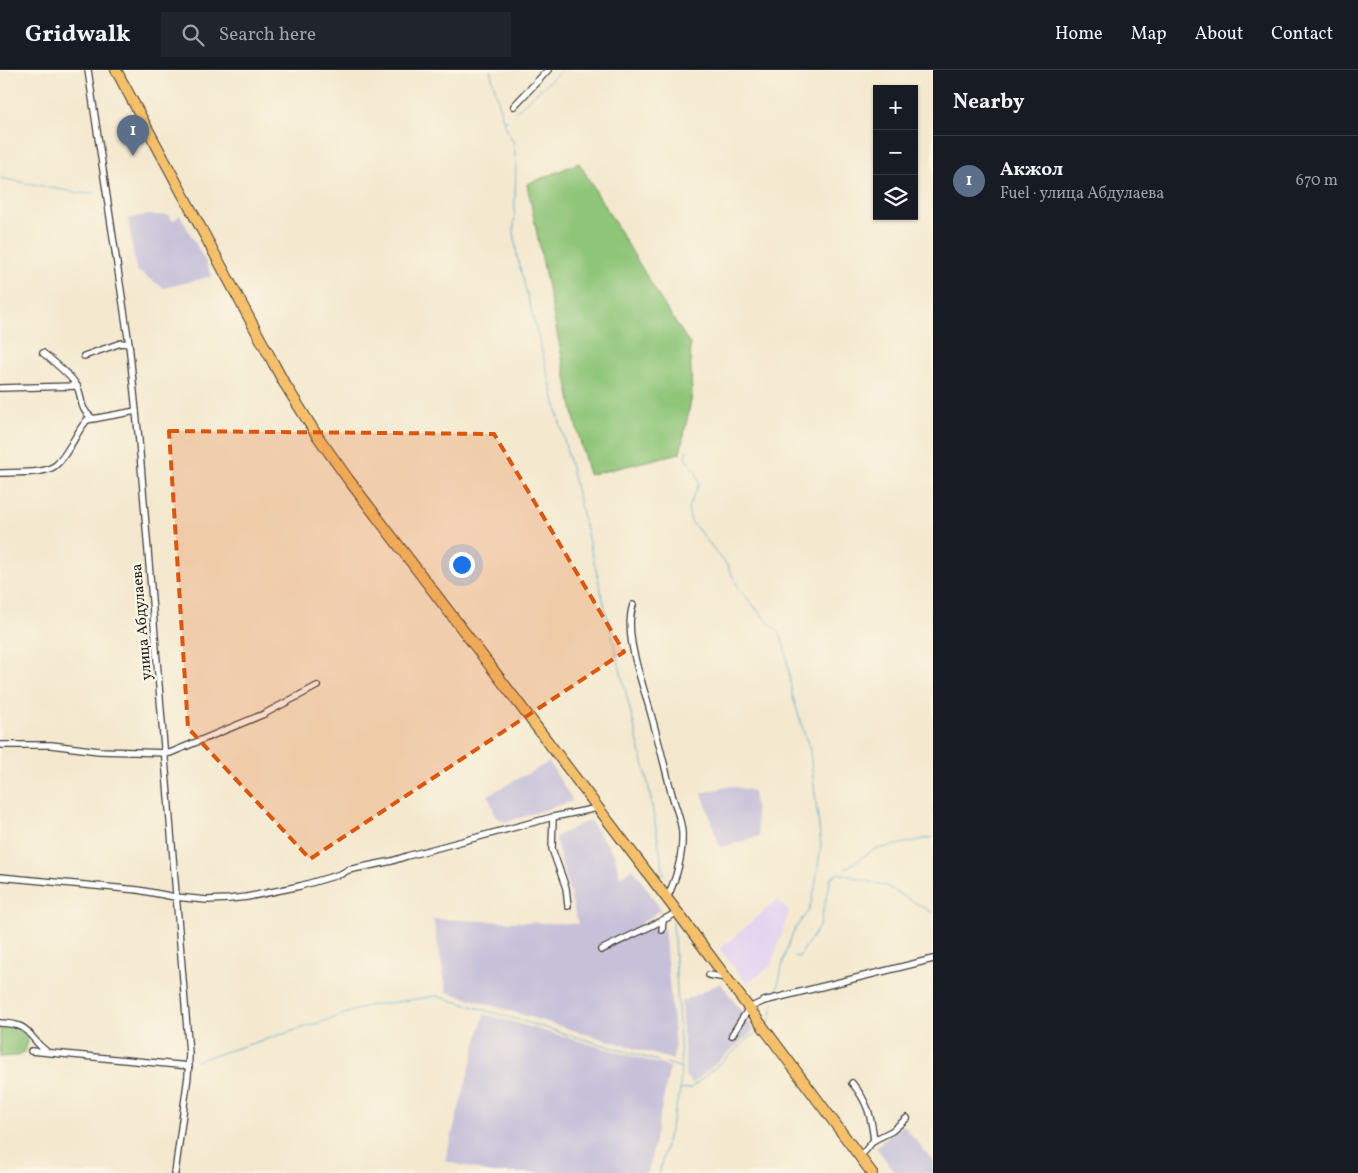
<!DOCTYPE html>
<html lang="en">
<head>
<meta charset="utf-8">
<style>
	:root { --surface:#171b24; --page:#20242c; --text:#f1f3f6; --muted:#9ea1a6; --line:#363941; --accent:#1f6fb2 }
	body { margin:0; font-family:Vollkorn,serif; background:var(--page); color:var(--text) }
	.controls { position:absolute; right:15px; top:15px; display:grid; overflow:hidden; border-radius:0px; box-shadow:0 1px 4px #0004 }
	.controls button { width:45px; height:45px; display:grid; place-items:center; padding:0; border:0; border-bottom:1px solid var(--line); background:var(--surface); color:var(--text); font:25px sans-serif }
	.you { position:absolute; left:461px; top:494px; width:18px; height:18px; margin:-12px; border:4px solid #fff; border-radius:50%; background:#1a73e8; box-shadow:0 0 0 8px #1a73e833 }
	.badge { display:grid; place-items:center; width:32px; height:32px; border-radius:50%; background:var(--accent); color:#fff; font-size:16px; font-weight:700 }
	.pin { position:absolute; translate:-50% -41px; filter:drop-shadow(0 1px 2px #0008) }
	.pin::after { content:''; position:absolute; top:26px; width:18px; height:15px; background:inherit; clip-path:polygon(0 0,100% 0,50% 100%) }
	.list { margin:0; padding:0; list-style:none }
	h2 { display:flex; justify-content:space-between; align-items:center; height:65px; margin:0; padding:0 20px; font-size:21px }
	h2 small { font-size:16px; font-weight:400; color:var(--muted) }
	.list li { display:grid; grid-template-columns:32px 1fr auto; gap:15px; align-items:center; box-sizing:border-box; height:90px; padding:0 20px; border-top:1px solid var(--line) }
	.list b { display:block; font-size:19px; white-space:nowrap }
	.list p { margin:0; font-size:16px; white-space:nowrap; color:var(--muted) }
	.list em { font-size:16px; font-style:normal; color:var(--muted) }
	.icon { flex:none; width:28px; height:28px; fill:none; stroke:currentColor; stroke-width:2; stroke-linecap:round; stroke-linejoin:round }
	.map { position:relative; flex:none; width:933px; height:1103px; overflow:hidden }
	header { display:flex; align-items:center; gap:30px; box-sizing:border-box; height:70px; padding:0 25px; background:var(--surface); border-bottom:1px solid var(--line) }
	header strong { font-size:24px }
	nav { display:flex; gap:28px; margin-inline-start:auto; font-size:18px }
	.search { width:350px; height:45px; background:var(--page); display:flex; align-items:center; gap:12px; box-sizing:border-box; padding:0 18px; border-radius:0px; color:var(--muted); font-size:19px }
	main { display:flex }
	aside { flex:1; background:var(--surface) }
	.map>svg:first-child { display:block }
	.built { fill:#e4d3f1 }
	.industrial { fill:#c6c0d9 }
	.green { fill:#8ec578; stroke:#55704a }
	.lines { fill:none; stroke-linecap:round; stroke-linejoin:round }
	.stream { stroke:#4fa9cd; stroke-width:1 }
	.street-casing { stroke:#3c3b37; stroke-width:8 }
	.highway-casing { stroke:#3c3b37; stroke-width:12 }
	.street { stroke:#fff; stroke-width:5.5 }
	.highway { stroke:#f6c06b; stroke-width:10 }
	.marked { fill:#de560d; fill-opacity:0.2; stroke:#de560d; stroke-width:4; stroke-dasharray:10 6; stroke-linejoin:round }
	.labels { text-anchor:middle; stroke-width:5; stroke-linejoin:round; paint-order:stroke }
	.street-label { font-size:15px; fill:#1c1c1c; stroke:#fcf5e5 }
</style>
</head>
<body>
<header>
<strong>Gridwalk</strong>
<div class="search"><svg class="icon" aria-label="search" viewBox="0 0 24 24"><circle cx="10" cy="10" r="6"/><path d="M15 15l6 6"/></svg>Search here</div>
<nav><a>Home</a><a>Map</a><a>About</a><a>Contact</a></nav>
</header>
<main>
<div class="map">
<svg width="933" height="1103" viewBox="0 0 933 1103">
	<rect width="100%" height="100%" fill="#fcf5e5"/>
	<filter id="ink" filterUnits="userSpaceOnUse"><feTurbulence type="fractalNoise" baseFrequency=".02" numOctaves="2"/><feDisplacementMap in="SourceGraphic" scale="10" xChannelSelector="R" yChannelSelector="G"/><feConvolveMatrix kernelMatrix="1 2 1 2 8 2 1 2 1" color-interpolation-filters="sRGB"/></filter>
	<filter id="wash" filterUnits="userSpaceOnUse"><feTurbulence type="fractalNoise" baseFrequency=".0096" numOctaves="4" result="noise"/><feDisplacementMap in="SourceGraphic" scale="20" xChannelSelector="R" yChannelSelector="G"/><feGaussianBlur stdDeviation="1.12" result="paint"/><feColorMatrix in="noise" values="0 0 0 0 0 0 0 0 0 0 0 0 0 0 0 0 0 1.4 0 .05"/><feComposite in="paint" operator="in"/></filter>
	<g filter="url(#wash)">
		<rect width="100%" height="100%" fill="#f4e9cf"/>
		<polygon class="built" points="777,830 789,841 771,896 746,913 720,879"/>
		<g class="industrial">
			<polygon points="146,145 169,145 173,151 180,145 213,206 164,218 136,200 128,149"/>
			<polygon points="549,692 573,731 506,752 496,747 488,725"/>
			<polygon points="731,716 753,721 759,766 720,778 702,723"/>
			<polygon points="589,750 615,785 620,807 633,798 661,840 637,856 664,858 675,974 673,990 447,922 433,849 578,854 555,767"/>
			<polygon points="721,913 754,960 693,1013 685,1006 685,987 681,932"/>
			<polygon points="484,944 670,997 648,1103 491,1103 445,1091"/>
			<polygon points="903,1055 933,1091 933,1103 895,1103 876,1077"/>
		</g>
		<g class="green">
			<polygon points="579,93 664,235 690,274 692,326 680,383 589,405 574,347 527,114"/>
			<polygon points="0,956 18,958 27,967 26,981 16,986 0,987"/>
		</g>
		<g class="lines">
			<g class="stream">
				<polyline points="490,0 504,53 514,74 516,95 514,162 517,186 551,316 648,713 664,805"/>
				<polyline points="515,42 562,0"/>
				<polyline points="504,52 508,49"/>
				<polyline points="0,108 80,123 95,123"/>
				<polyline points="687,380 685,388 696,401 699,414 688,438 691,451 727,495 740,520 766,550 780,563 786,584 792,624 810,681 821,775 815,818 809,840 794,860 785,884 776,924"/>
				<polyline points="845,799 873,780 933,767"/>
				<polyline points="795,886 799,887 820,855 831,807 839,803 886,816 933,843"/>
				<polyline points="767,952 770,950 774,932"/>
				<polyline points="195,991 322,952 367,936 437,926 658,991"/>
				<polyline points="666,993 680,997"/>
				<polyline points="681,1020 691,1018 760,959"/>
				<polyline points="659,1103 680,1021 681,989 673,851"/>
			</g>
		</g>
	</g>
	<g filter="url(#ink)">
		<g class="lines">
			<g class="street-casing">
				<g id="street">
					<polyline points="88,0 129,274 139,371 189,983 188,1006 175,1103"/>
					<polyline points="514,36 548,0"/>
					<path d="M43 283C54 292 67 302 75 313 84 326 77 337 92 348"/>
					<polyline points="84,286 121,273 129,274"/>
					<polyline points="0,318 77,316"/>
					<path d="M0 403C15 402 47 405 57 394 67 385 75 366 83 355L87 350 136 341"/>
					<path d="M633 535C625 560 636 593 643 617 654 652 662 686 671 721 674 734 681 748 682 762 683 785 677 807 667 828"/>
					<polyline points="0,675 51,675 99,681 170,683 264,644 317,616"/>
					<polyline points="553,747 552,779 566,818 568,836"/>
					<polyline points="0,807 138,820 175,827 207,830 229,829 247,827 300,816 341,804 348,800 392,791 407,786 553,747 598,738"/>
					<polyline points="662,860 663,851"/>
					<path d="M601 880C627 867 653 856 678 842"/>
					<polyline points="709,905 726,908"/>
					<path d="M0 953C33 954 25 965 47 982"/>
					<polyline points="732,965 749,938 764,931 933,889"/>
					<polyline points="31,981 189,996"/>
					<path d="M852 1013C868 1032 871 1046 874 1070"/>
					<polyline points="860,1087 874,1070 892,1061 907,1048"/>
				</g>
			</g>
			<g class="highway-casing">
				<polyline id="highway" points="116,0 283,311 316,364 348,409 675,839 872,1103"/>
			</g>
			<use href="#street" class="street"/>
			<use href="#highway" class="highway"/>
		</g>
	</g>
	<path class="marked" d="M169 361 494 364 624 582 310 789 188 658Z"/>
	<g class="labels">
		<g class="street-label">
			<text transform="translate(141 552) rotate(-95)" y="5">улица Абдулаева</text>
		</g>
	</g>
</svg>
<div class="controls">
<button>+</button>
<button>−</button>
<button><svg class="icon" aria-label="layers" viewBox="0 0 24 24"><path d="M12 4l9 5-9 5-9-5zM3 14l9 5 9-5"/></svg></button>
</div>
<div class="you"></div>
<div class="pin badge" style="left:133px;top:86px;background:#5c6f8a">1</div>
</div>
<aside>
<h2>Nearby<small></small></h2>
<ul class="list">
<li><span class="badge" style="background:#5c6f8a">1</span><div><b>Акжол</b><p>Fuel · улица Абдулаева</p></div><em>670 m</em></li>
</ul>
</aside>
</main>
</body>
</html>
